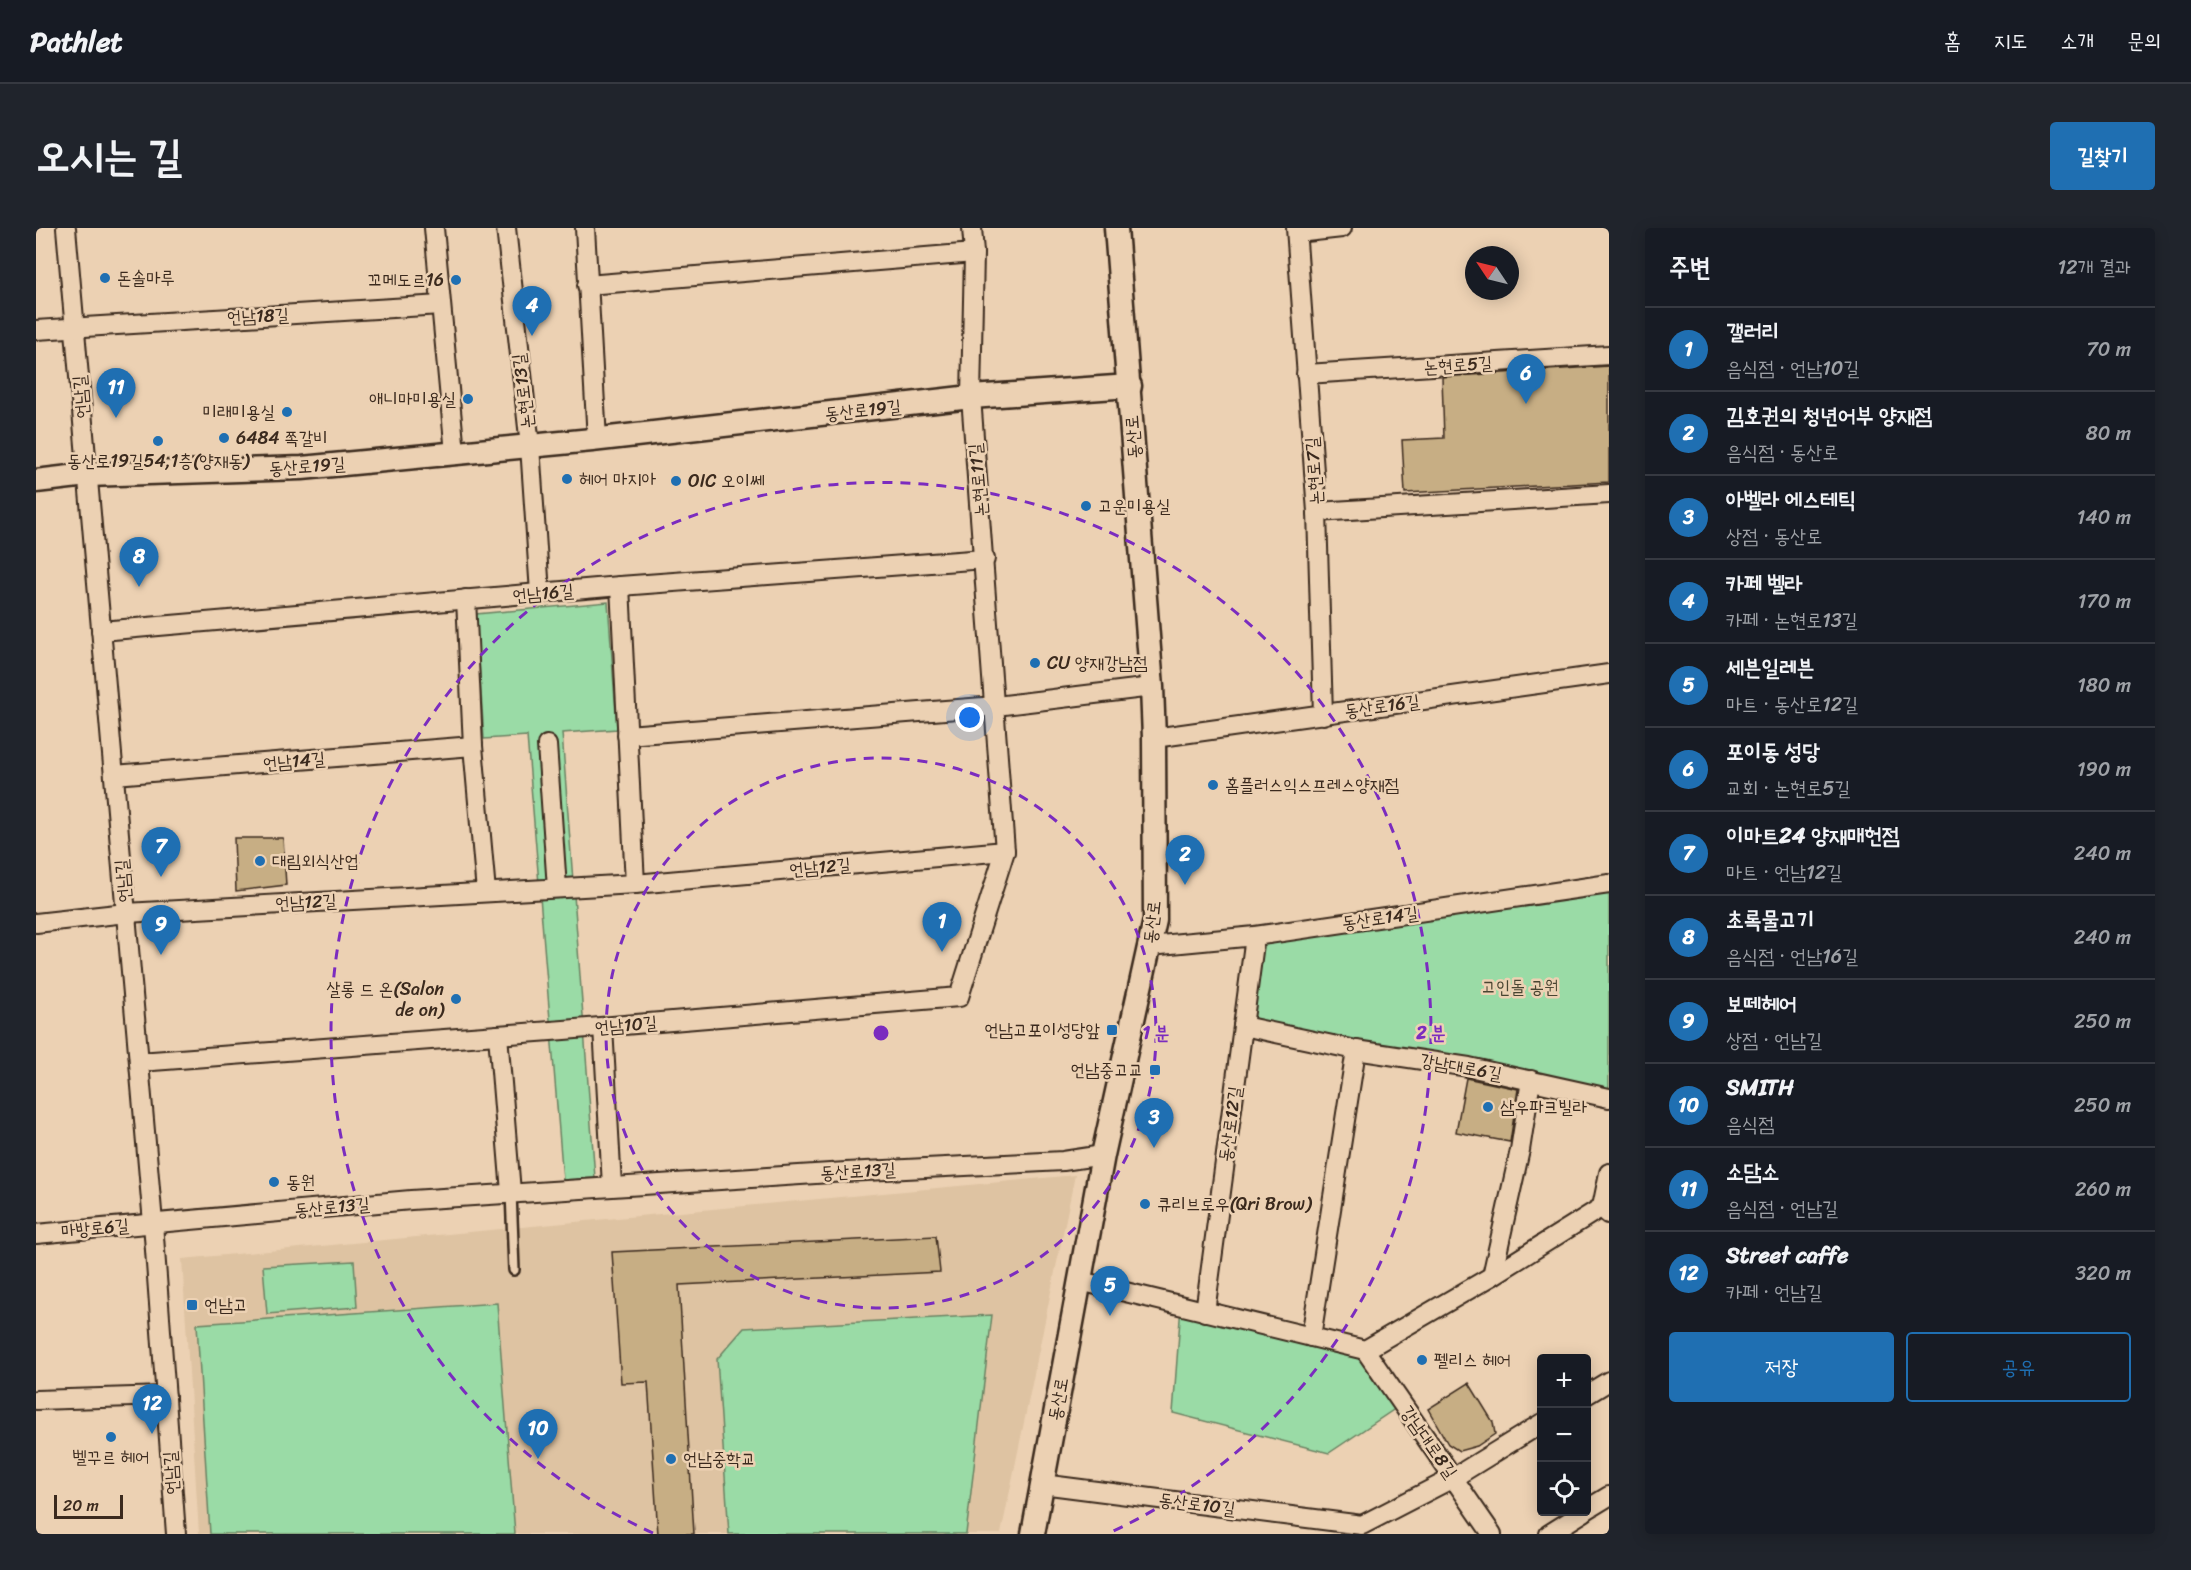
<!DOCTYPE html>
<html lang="ko">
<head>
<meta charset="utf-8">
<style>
	:root { --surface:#171b24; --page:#20242c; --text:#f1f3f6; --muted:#9ea1a6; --line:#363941; --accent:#1f6fb2 }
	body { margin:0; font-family:Sriracha,"Poor Story",sans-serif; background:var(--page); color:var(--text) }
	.controls { position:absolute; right:18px; bottom:18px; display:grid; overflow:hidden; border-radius:6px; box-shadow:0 3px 15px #0003 }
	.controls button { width:54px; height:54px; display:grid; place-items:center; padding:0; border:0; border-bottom:2px solid var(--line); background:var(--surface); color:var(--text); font:30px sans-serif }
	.compass { position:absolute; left:1429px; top:18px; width:54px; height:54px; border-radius:50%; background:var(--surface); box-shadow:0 3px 15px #0003; rotate:305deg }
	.scale { position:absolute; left:18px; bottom:15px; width:69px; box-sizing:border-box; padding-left:6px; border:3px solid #3b2a1e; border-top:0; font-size:16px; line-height:21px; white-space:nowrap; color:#3b2a1e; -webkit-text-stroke:4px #ecd1b3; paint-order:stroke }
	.you { position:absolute; left:934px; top:490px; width:21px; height:21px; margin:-15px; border:4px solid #fff; border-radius:50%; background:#1a73e8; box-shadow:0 0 0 9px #1a73e833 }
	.badge { display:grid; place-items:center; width:39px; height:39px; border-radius:50%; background:var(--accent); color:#fff; font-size:20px; font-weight:700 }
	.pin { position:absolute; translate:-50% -50px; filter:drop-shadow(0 2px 3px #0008) }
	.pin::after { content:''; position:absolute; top:32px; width:21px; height:18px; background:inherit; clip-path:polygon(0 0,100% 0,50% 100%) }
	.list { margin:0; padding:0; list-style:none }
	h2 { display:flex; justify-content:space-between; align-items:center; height:78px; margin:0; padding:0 24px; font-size:26px }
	h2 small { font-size:20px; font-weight:400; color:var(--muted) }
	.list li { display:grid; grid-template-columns:39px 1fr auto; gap:18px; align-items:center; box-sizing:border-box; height:84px; padding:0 24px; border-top:2px solid var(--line) }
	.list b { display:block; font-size:22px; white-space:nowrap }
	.list p { margin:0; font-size:20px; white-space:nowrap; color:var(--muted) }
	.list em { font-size:20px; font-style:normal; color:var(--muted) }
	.actions { display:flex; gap:12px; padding:18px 24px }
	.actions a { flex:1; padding:14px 0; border:2px solid var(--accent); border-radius:6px; text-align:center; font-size:21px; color:var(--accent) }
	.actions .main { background:var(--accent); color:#fff }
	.icon { flex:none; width:33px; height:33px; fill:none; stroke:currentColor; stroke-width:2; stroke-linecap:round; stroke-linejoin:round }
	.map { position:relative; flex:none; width:1573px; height:1306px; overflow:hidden; border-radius:6px }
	header { display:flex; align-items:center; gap:36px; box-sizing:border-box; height:84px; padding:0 30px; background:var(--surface); border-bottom:2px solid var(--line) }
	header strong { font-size:28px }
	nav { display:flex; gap:33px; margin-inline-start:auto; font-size:21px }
	.intro { display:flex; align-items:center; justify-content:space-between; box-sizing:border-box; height:144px; padding:0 36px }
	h1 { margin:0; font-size:42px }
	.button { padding:15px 27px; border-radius:6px; background:var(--accent); color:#fff; font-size:21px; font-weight:700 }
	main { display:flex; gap:36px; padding:0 36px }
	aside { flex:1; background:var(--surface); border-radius:6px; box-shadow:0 3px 15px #0003 }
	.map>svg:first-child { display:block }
	.built { fill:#dec3a2 }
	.green { fill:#9adba6; stroke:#6a8262; stroke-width:1.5 }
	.building { fill:#c7ae84; stroke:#3b2a1e; stroke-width:1.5 }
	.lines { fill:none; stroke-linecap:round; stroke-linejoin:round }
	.service-casing { stroke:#3b2a1e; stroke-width:14 }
	.minor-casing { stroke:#3b2a1e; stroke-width:22 }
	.tertiary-casing { stroke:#3b2a1e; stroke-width:27 }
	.service { stroke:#ecd1b3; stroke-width:9 }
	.minor { stroke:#ecd1b3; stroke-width:18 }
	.tertiary { stroke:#ecd1b3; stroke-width:22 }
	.ring { fill:none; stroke:#7b2cbf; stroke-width:3; stroke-dasharray:10 8 }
	.poi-dot { fill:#1f6fb2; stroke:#ecd1b3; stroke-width:2 }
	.labels { text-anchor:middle; stroke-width:5; stroke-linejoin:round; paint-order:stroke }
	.poi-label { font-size:18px; fill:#3b2a1e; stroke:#ecd1b3; text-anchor:start }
	.street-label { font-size:18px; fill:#3b2a1e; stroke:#ecd1b3 }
	.park-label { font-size:18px; fill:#494532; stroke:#ecd1b3 }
	.centre { fill:#7b2cbf; stroke:#ecd1b3; stroke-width:3 }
	.ring-label { font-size:18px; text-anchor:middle; font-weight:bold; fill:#7b2cbf; stroke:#ecd1b3; stroke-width:5; stroke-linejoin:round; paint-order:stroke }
</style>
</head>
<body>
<header>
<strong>Pathlet</strong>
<nav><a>홈</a><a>지도</a><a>소개</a><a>문의</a></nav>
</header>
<div class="intro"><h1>오시는 길</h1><a class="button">길찾기</a></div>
<main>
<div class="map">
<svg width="1573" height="1306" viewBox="0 0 1573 1306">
	<rect width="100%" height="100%" fill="#ecd1b3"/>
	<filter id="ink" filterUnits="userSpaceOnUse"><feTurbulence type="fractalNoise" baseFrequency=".0167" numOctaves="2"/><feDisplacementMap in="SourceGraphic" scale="12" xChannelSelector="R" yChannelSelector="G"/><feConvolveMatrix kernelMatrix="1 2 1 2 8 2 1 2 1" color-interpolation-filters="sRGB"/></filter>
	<g filter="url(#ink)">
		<polygon class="built" points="1039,947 965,1306 163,1306 146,1031"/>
		<g class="green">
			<polygon points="572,374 581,501 526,505 559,950 527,952 491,508 448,511 440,386"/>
			<polygon points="1573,656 1573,870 1207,798 1219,708"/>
			<polygon points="318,1033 321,1079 231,1086 227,1038"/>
			<polygon points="461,1075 479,1306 174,1306 161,1096"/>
			<polygon points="1145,1078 1329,1122 1366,1176 1293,1225 1137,1185"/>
			<polygon points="956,1087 930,1306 693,1306 681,1131 708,1100"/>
		</g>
		<g class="building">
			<polygon points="1573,138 1573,254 1369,265 1366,212 1408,210 1406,149"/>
			<polygon points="198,610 247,610 250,657 200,663"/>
			<polygon points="1430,850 1482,861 1474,914 1420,904"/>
			<polygon points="900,1008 904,1044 643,1057 658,1306 622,1306 612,1154 585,1155 576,1024"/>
			<polygon points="1433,1155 1457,1194 1459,1206 1441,1218 1423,1223 1412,1216 1392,1181"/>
		</g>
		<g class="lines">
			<g class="service-casing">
				<polyline id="service" points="475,964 478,1042"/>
			</g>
			<g class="minor-casing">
				<g id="minor">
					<polyline points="30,0 117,995 140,1306"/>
					<polyline points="398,0 419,225"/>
					<polyline points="470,0 494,218 504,365"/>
					<polyline points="549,0 561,212"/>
					<polyline points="1260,0 1281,284 1287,487"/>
					<polyline points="1261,5 1306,0"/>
					<polyline points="551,57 938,25"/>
					<polyline points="0,102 405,77"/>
					<polyline points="1270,146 1573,127"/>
					<polyline points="1281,284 1573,266"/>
					<polyline points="584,358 599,656"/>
					<polyline points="430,371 437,518 450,664"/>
					<polyline points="65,403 584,358 949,331"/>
					<polyline points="591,507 960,478 1116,459"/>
					<polyline points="1118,510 1573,446"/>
					<polyline points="511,517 521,660"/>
					<polyline points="78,547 437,518"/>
					<polyline points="0,695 90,685 599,656 969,623"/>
					<polyline points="1114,718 1219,708 1573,656"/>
					<polyline points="1207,798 1320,822 1433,839 1573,870"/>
					<polyline points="567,799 576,958"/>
					<polyline points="462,807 475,964"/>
					<polyline points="103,834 528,802 923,769 969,623 935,169 938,25 936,0"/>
					<polyline points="1572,986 1566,979 1573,945"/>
					<polyline points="0,1006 375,972 810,944 1027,933 1067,927"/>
					<polyline points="1456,1048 1484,922 1495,852"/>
					<polyline points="1044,1053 1329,1122 1456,1048 1566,979 1573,978"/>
					<polyline points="1169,1084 1219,708"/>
					<polyline points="1275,1109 1320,822"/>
					<polyline points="1329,1122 1456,1306"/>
					<polyline points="1550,1167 1573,1153"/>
					<polyline points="0,1172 130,1168"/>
					<polyline points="1006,1256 1326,1297 1417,1250 1506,1195"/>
					<polyline points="1550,1282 1573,1268"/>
					<polyline points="1513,1306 1548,1284"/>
				</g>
			</g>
			<g class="tertiary-casing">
				<g id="tertiary">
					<polyline points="0,253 51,247 266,240 556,212 935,169 1094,158"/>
					<polyline points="997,1306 1067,927 1119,692 1118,510 1116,459 1080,0"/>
				</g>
			</g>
			<use href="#service" class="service"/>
			<use href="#minor" class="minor"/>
			<use href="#tertiary" class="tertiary"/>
		</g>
	</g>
	<g class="ring">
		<circle cx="845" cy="805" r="275"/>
		<path d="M617 1305A550 550 0 1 1 1073 1305"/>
	</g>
	<g class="poi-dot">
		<circle cx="69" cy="50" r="6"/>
		<circle cx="420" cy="52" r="6"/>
		<circle cx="432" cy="171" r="6"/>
		<circle cx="251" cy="184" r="6"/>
		<circle cx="188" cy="210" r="6"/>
		<circle cx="122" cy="213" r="6"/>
		<circle cx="531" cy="251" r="6"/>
		<circle cx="640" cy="253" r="6"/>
		<circle cx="1050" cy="278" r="6"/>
		<circle cx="999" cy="435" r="6"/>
		<circle cx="1177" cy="557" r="6"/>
		<circle cx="224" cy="633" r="6"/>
		<circle cx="420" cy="771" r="6"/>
		<rect x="1070" y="796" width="12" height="12" rx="3"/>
		<rect x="1113" y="836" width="12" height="12" rx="3"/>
		<circle cx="1452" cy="879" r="6"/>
		<circle cx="238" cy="954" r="6"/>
		<circle cx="1109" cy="976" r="6"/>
		<rect x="150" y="1071" width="12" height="12" rx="3"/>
		<circle cx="1386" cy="1132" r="6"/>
		<circle cx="75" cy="1209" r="6"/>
		<circle cx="635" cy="1231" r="6"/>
	</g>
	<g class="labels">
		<g class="poi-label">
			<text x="81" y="56">돈솔마루</text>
			<text x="408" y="58" text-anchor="end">꼬메도르16</text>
			<text x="420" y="177" text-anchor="end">애니마미용실</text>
			<text x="239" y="190" text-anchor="end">미래미용실</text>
			<text x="200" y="216">6484 쪽갈비</text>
			<text x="122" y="239" text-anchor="middle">동산로19길54,1층(양재동)</text>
			<text x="543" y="257">헤어 마지아</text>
			<text x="652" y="259">OIC 오이쎄</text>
			<text x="1062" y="284">고운미용실</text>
			<text x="1011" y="441">CU 양재강남점</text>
			<text x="1189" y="563">홈플러스익스프레스양재점</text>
			<text x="236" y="639">대림외식산업</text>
			<text x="408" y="767" text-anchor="end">살롱 드 온(Salon<tspan x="408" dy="21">de on)</tspan></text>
			<text x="1064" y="808" text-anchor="end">언남고포이성당앞</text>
			<text x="1107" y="848" text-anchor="end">언남중고교</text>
			<text x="1464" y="885">삼우파크빌라</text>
			<text x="250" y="960">동원</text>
			<text x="1121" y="982">큐리브로우(Qri Brow)</text>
			<text x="168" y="1083">언남고</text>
			<text x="1398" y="1138">펠리스 헤어</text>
			<text x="75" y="1235" text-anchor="middle">벨꾸르 헤어</text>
			<text x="647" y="1237">언남중학교</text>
		</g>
		<g class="street-label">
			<text transform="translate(222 88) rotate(-3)" y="6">언남18길</text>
			<text transform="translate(1422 137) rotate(-4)" y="6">논현로5길</text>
			<text transform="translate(487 163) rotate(-97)" y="6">논현로13길</text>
			<text transform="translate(45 169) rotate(-95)" y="6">언남길</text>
			<text transform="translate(827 182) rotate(-6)" y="6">동산로19길</text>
			<text transform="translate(1097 209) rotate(-94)" y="6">동산로</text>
			<text transform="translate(271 238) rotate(-4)" y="6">동산로19길</text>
			<text transform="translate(1278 243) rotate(-94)" y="6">논현로7길</text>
			<text transform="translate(942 252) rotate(-95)" y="6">논현로11길</text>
			<text transform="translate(507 365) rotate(-5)" y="6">언남16길</text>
			<text transform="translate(1346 478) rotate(-8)" y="6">동산로16길</text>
			<text transform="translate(258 533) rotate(-5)" y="6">언남14길</text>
			<text transform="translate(784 639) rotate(-5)" y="6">언남12길</text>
			<text transform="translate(87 653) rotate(-95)" y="6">언남길</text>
			<text transform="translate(270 674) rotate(-3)" y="6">언남12길</text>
			<text transform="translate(1344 690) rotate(-8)" y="6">동산로14길</text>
			<text transform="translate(1116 694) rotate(-84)" y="6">동산로</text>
			<text transform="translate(590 797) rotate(-5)" y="6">언남10길</text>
			<text transform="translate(1425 839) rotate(10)" y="6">강남대로6길</text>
			<text transform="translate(1194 896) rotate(-82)" y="6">동산로12길</text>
			<text transform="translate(822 943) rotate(-3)" y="6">동산로13길</text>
			<text transform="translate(296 979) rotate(-5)" y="6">동산로13길</text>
			<text transform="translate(59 1000) rotate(-5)" y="6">마방로6길</text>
			<text transform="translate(1022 1171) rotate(-80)" y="6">동산로</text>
			<text transform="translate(1393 1214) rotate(55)" y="6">강남대로8길</text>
			<text transform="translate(135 1245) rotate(-94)" y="6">언남길</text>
			<text transform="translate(1161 1276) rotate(7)" y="6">동산로10길</text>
		</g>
		<g class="park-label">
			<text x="1484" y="765">고인돌 공원</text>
		</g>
	</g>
	<circle cx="845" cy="805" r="9" class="centre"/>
	<g class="ring-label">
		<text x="1120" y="811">1 분</text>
		<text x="1395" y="811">2 분</text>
	</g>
</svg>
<div class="controls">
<button>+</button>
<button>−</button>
<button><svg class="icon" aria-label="locate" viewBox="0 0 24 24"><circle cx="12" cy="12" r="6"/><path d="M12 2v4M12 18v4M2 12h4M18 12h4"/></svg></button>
</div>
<svg class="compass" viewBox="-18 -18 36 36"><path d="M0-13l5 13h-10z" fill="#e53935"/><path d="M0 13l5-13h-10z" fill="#9ea1a6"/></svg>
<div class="scale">20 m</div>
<div class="you"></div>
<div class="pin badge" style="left:906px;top:724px">1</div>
<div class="pin badge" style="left:1149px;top:657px">2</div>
<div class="pin badge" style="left:1118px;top:920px">3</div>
<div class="pin badge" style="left:496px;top:108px">4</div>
<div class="pin badge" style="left:1074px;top:1088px">5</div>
<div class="pin badge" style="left:1490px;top:176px">6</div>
<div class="pin badge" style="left:125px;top:649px">7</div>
<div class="pin badge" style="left:103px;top:359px">8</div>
<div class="pin badge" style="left:125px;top:727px">9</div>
<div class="pin badge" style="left:502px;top:1231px">10</div>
<div class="pin badge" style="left:80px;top:190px">11</div>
<div class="pin badge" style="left:116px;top:1206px">12</div>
</div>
<aside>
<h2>주변<small>12개 결과</small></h2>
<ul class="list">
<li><span class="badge">1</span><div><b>갤러리</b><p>음식점 · 언남10길</p></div><em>70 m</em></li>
<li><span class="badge">2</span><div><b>김호권의 청년어부 양재점</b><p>음식점 · 동산로</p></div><em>80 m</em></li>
<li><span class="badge">3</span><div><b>아벨라 에스테틱</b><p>상점 · 동산로</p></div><em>140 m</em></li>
<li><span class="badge">4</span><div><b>카페 벨라</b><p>카페 · 논현로13길</p></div><em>170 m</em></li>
<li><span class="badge">5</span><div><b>세븐일레븐</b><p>마트 · 동산로12길</p></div><em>180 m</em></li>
<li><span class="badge">6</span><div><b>포이동 성당</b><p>교회 · 논현로5길</p></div><em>190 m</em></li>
<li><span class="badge">7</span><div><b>이마트24 양재매헌점</b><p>마트 · 언남12길</p></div><em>240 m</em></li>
<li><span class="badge">8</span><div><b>초록물고기</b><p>음식점 · 언남16길</p></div><em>240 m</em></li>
<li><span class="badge">9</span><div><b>보떼헤어</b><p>상점 · 언남길</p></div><em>250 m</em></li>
<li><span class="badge">10</span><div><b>SMITH</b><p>음식점</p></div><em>250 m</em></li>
<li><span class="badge">11</span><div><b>소담소</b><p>음식점 · 언남길</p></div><em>260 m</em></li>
<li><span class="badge">12</span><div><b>Street caffe</b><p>카페 · 언남길</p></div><em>320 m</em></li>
</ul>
<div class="actions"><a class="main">저장</a><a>공유</a></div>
</aside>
</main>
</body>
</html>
